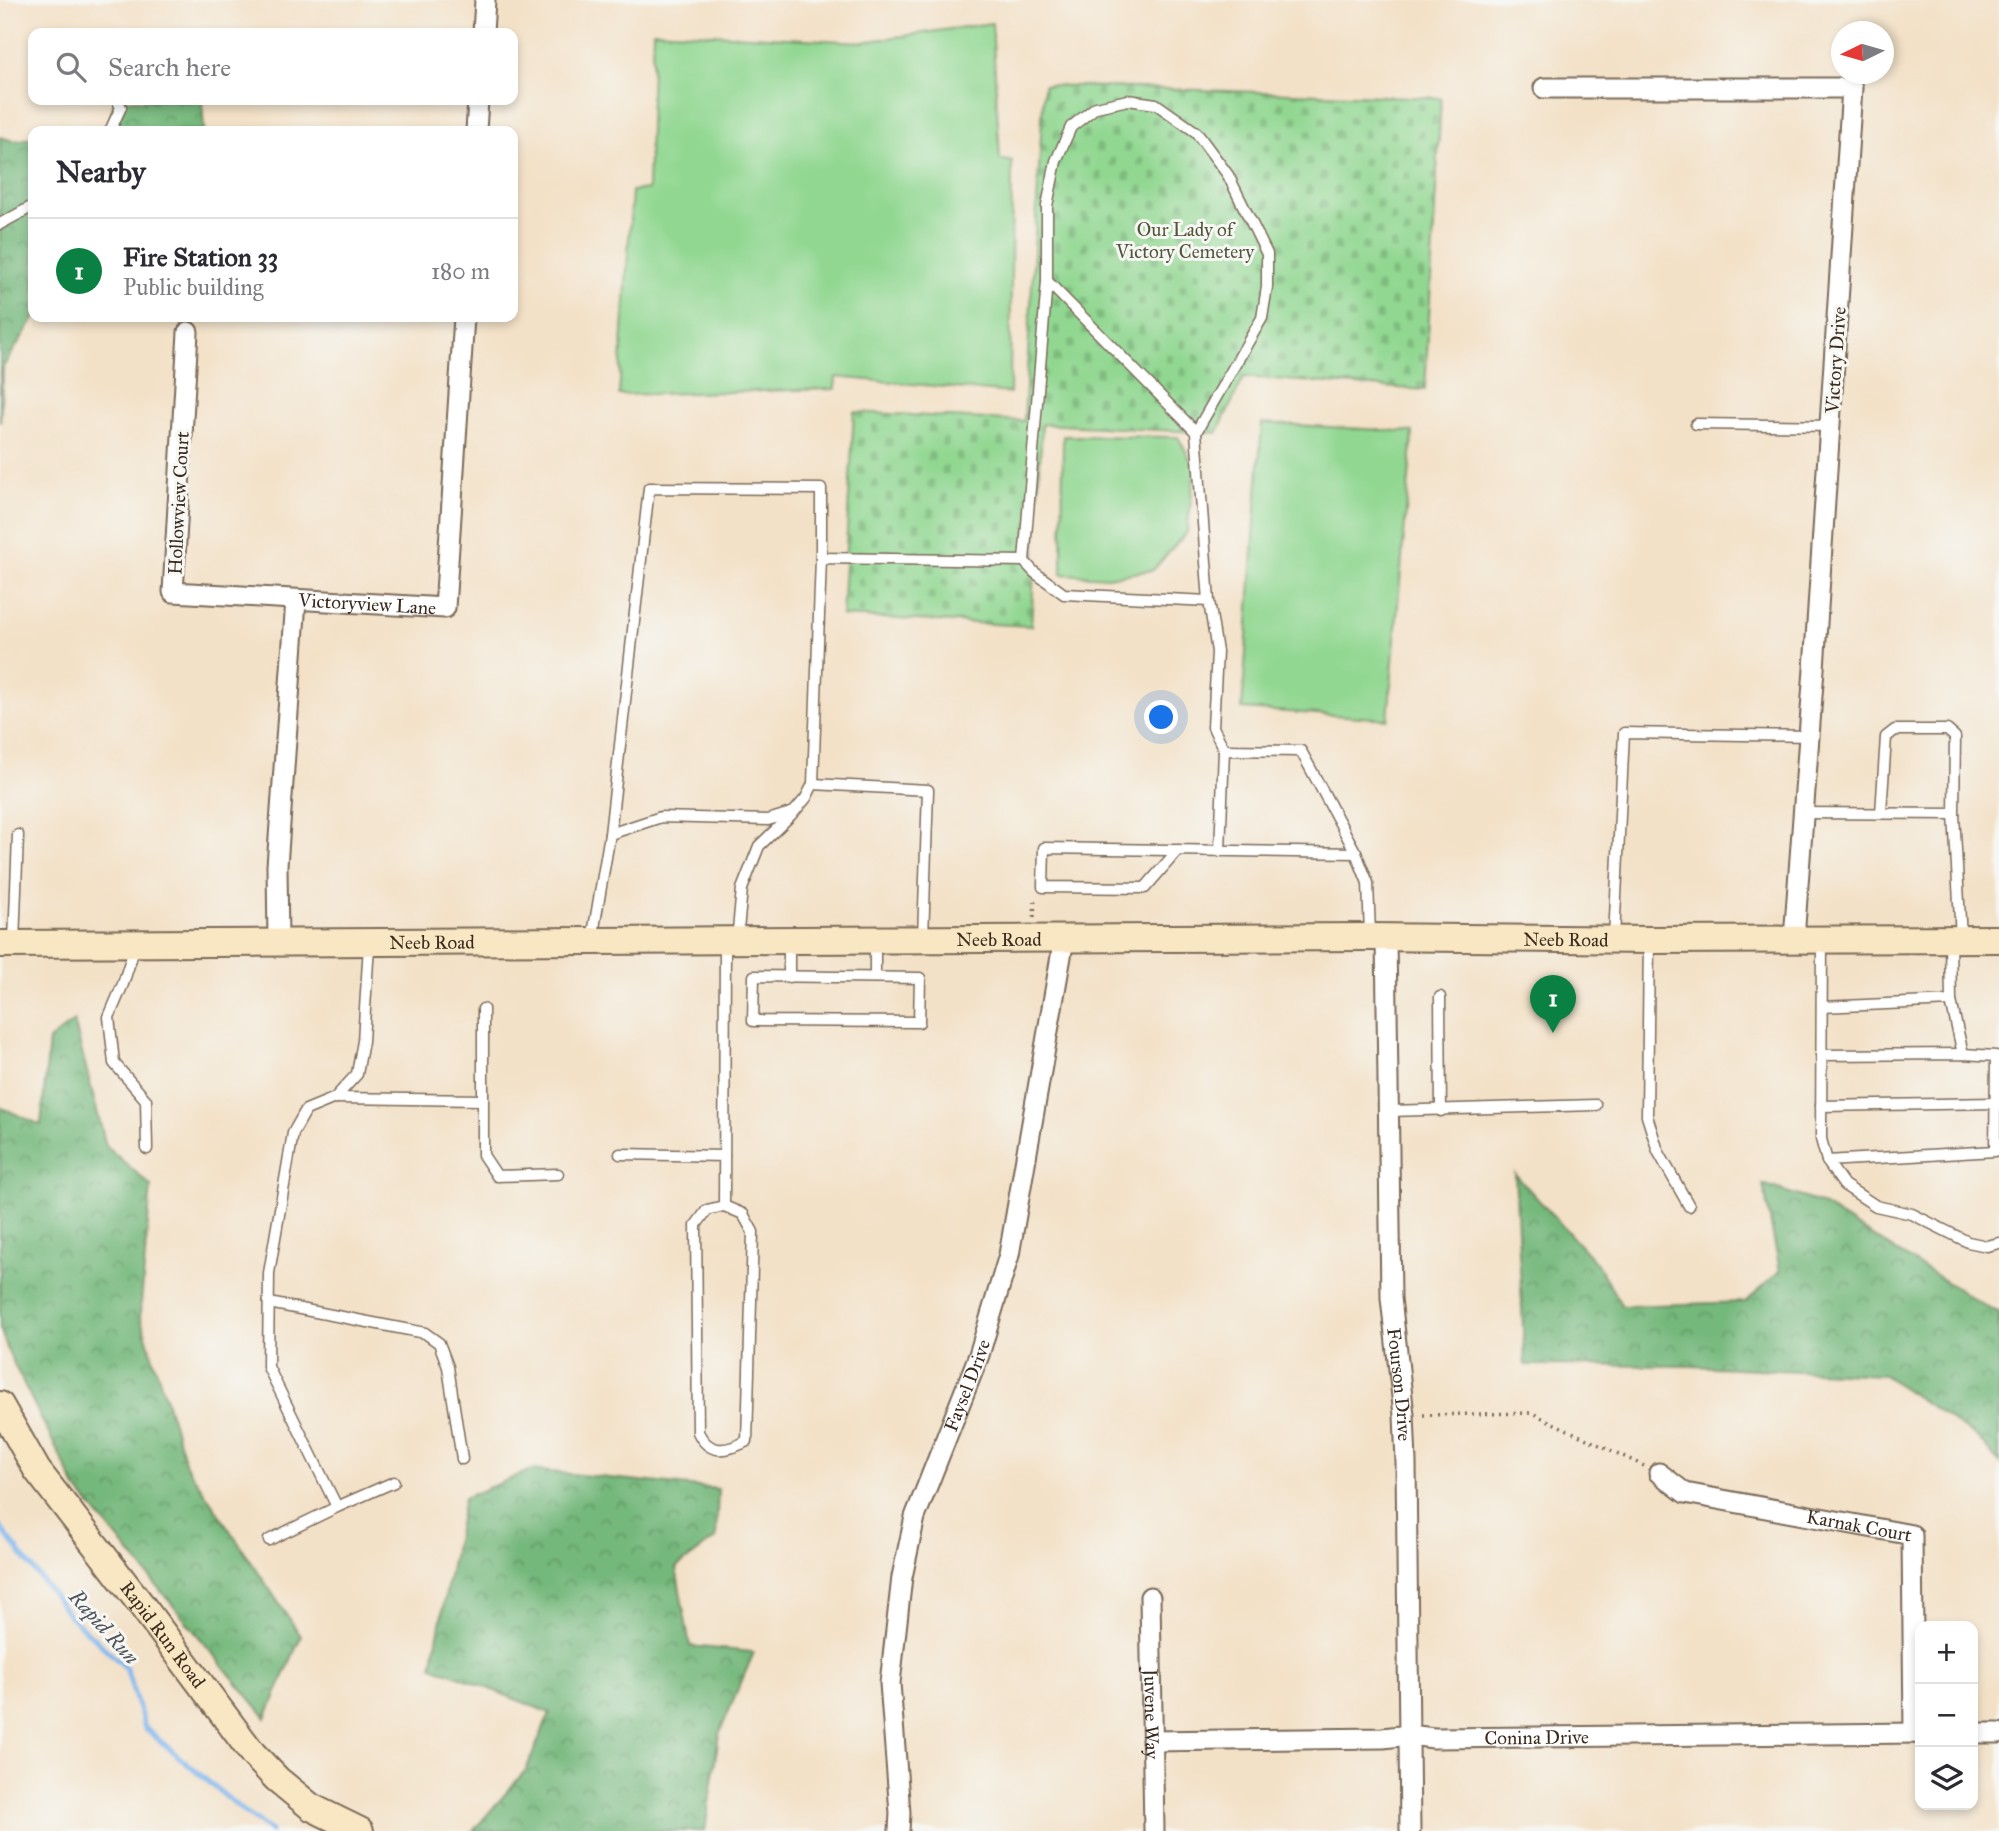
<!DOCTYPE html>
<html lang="en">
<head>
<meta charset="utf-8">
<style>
	:root { --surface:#fff; --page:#f7f7f7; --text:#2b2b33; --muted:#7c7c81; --line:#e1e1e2; --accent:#0b8043 }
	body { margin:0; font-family:"IM FELL Great Primer",serif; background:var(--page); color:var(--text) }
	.controls { position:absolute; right:21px; bottom:21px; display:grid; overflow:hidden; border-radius:14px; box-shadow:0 4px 10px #0003 }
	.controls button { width:63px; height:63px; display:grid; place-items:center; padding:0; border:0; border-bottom:2px solid var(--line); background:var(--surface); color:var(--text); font:35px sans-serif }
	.compass { position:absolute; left:1831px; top:21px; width:63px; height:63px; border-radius:50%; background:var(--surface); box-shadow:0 4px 10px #0003; rotate:265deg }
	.you { position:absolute; left:1162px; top:718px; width:24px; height:24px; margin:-18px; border:5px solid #fff; border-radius:50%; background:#1a73e8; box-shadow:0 0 0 10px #1a73e833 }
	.badge { display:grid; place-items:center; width:46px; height:46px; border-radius:50%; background:var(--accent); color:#fff; font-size:23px; font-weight:700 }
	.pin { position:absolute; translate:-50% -58px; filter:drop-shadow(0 2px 4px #0008) }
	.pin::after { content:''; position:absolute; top:37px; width:24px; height:21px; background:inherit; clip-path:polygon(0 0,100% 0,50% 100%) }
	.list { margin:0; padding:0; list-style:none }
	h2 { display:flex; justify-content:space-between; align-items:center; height:91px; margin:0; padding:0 28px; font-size:30px }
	h2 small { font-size:23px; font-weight:400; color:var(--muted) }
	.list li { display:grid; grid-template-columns:46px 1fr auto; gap:21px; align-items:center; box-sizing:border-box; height:105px; padding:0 28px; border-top:2px solid var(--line) }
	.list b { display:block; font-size:26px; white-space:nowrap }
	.list p { margin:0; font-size:23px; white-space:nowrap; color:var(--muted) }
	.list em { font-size:23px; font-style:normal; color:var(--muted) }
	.icon { flex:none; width:38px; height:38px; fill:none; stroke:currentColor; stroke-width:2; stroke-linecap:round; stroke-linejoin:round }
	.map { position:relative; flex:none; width:1999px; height:1831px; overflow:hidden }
	.search { position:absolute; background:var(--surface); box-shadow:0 4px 10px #0003; left:28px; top:28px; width:490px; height:77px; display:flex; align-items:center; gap:18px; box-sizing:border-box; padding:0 24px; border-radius:14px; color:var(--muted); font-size:26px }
	.panel { position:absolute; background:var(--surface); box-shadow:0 4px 10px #0003; left:28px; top:126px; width:490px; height:196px; border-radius:14px }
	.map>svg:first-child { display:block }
	.forest { fill:url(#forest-crowns); stroke:#58714c; stroke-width:2 }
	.cemetery { fill:url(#cemetery-stones); stroke:#668058; stroke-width:2 }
	.pitch { fill:#91d791; stroke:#668058; stroke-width:2 }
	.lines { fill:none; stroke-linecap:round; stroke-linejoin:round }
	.stream { stroke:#7fb6ee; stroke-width:5 }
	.lane-casing { stroke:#7b6a59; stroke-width:13 }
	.street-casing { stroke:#7b6a59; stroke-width:23 }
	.secondary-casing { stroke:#7b6a59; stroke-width:30 }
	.path { stroke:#7b6a59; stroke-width:3.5; stroke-dasharray:2 5; stroke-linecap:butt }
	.lane { stroke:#fff; stroke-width:10 }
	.street { stroke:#fff; stroke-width:19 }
	.secondary { stroke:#f9e7c3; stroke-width:26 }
	.labels { text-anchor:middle; stroke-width:6; stroke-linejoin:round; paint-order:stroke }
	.park-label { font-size:19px; fill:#50553b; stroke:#f6f6f2 }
	.street-label { font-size:19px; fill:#3b2a1e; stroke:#f6f6f2 }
	.water-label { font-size:21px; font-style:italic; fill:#4f545c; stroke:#f6f6f2 }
</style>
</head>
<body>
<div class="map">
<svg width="1999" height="1831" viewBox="0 0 1999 1831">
	<defs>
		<pattern id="forest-crowns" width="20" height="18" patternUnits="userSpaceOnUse" patternTransform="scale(1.75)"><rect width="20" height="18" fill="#74b87b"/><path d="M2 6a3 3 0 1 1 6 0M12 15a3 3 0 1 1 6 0" fill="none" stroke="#609664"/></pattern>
		<pattern id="cemetery-stones" width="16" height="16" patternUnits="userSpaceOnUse" patternTransform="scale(1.75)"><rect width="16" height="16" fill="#91d791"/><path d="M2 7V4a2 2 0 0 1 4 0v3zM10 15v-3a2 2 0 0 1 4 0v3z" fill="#7eb97d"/></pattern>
	</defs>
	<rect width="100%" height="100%" fill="#f6f6f2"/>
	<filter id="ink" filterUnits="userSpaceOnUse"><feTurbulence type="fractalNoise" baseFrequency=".0143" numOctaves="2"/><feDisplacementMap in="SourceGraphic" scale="14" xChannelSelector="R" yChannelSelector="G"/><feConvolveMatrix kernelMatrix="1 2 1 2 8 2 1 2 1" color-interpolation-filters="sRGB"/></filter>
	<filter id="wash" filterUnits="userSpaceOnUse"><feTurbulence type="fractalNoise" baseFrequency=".00686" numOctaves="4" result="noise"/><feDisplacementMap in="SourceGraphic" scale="28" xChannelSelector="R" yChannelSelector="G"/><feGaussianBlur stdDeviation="1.57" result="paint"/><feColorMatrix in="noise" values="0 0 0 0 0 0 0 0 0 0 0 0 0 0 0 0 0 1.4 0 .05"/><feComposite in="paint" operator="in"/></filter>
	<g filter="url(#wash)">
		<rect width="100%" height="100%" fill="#f3e1c7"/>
		<g class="forest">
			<polygon points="115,100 202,100 204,131 79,131 109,126"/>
			<polygon points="0,137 14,141 33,138 35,317 3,367 0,423"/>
			<polygon points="74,1021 106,1146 151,1186 140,1316 186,1465 301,1636 266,1718 76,1488 9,1354 0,1328 0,1107 41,1125 49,1040"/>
			<polygon points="1515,1174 1597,1264 1622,1306 1745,1302 1780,1271 1763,1184 1819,1203 1990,1309 1999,1312 1999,1463 1979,1439 1884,1375 1691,1366 1525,1365"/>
			<polygon points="531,1470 718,1489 716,1538 676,1568 690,1646 754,1652 719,1734 705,1831 473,1831 526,1770 550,1713 432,1666 464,1498"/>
		</g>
		<polygon class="cemetery" points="1044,85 1441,98 1425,390 1244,377 1217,433 1042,424 1031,626 842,616 854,412 1024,421"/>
		<g class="pitch">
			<polygon points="992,23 1000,160 1012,161 1010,393 836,377 835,389 619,395 632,191 648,189 653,31 862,42"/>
			<polygon points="1262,423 1413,432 1388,719 1242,709"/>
			<polygon points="1063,436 1178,437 1195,468 1187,532 1153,570 1107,577 1062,574"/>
		</g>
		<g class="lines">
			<polyline class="stream" points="0,1527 70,1616 126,1668 145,1728 244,1812 271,1831"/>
		</g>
	</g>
	<g filter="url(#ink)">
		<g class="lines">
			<g class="lane-casing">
				<g id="lane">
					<polyline points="110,131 121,107 117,100"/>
					<polyline points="0,224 33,206"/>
					<polyline points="1047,281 1047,206 1056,161 1071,127 1096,107 1128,100 1156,104 1196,132 1228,175 1267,254 1267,287 1262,318 1196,432"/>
					<polyline points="1696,424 1830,426"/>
					<polyline points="1209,601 1064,594 1034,572 1024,561 1047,281 1196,432 1209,601 1217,652 1213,727 1224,750"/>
					<polyline points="813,784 821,558 1024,561"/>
					<polyline points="1804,813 1954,814 1961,938"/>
					<polyline points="1881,813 1886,737 1895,730 1947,730 1955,737 1954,814"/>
					<polyline points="610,834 649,488 821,489 821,558"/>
					<path d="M1178 850 1145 888 1043 887 1044 848C1148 849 1252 851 1356 853L1368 883 1370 934"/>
					<polyline points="1220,850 1224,750 1301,751 1356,853"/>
					<polyline points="1614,938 1624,733 1810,736"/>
					<polyline points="1822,939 1821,1139 1827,1161 1844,1185 1876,1206 1912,1214 1968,1242 1987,1246 1999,1243"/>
					<polyline points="1950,939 1951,1001 1963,1054"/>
					<polyline points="592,940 610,834 661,817 768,820 794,812 806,798 813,784 928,790 923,938"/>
					<polyline points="737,940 742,889 759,846 791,815"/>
					<polyline points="1649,940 1647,1116 1658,1151 1689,1206"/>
					<polyline points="14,943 18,835"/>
					<polyline points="135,946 123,984 109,1017 114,1063 146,1100 147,1149"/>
					<polygon points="754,976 920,978 919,1022 753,1021"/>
					<polyline points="789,977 789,942"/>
					<polyline points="875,977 875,939"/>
					<polyline points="1440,997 1441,1111"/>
					<polyline points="1822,1007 1951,1001"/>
					<polyline points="483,1009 483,1155 497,1176 558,1174"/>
					<polyline points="1821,1055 1963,1054 1996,1056 1995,1151 1827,1161"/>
					<polyline points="335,1098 482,1100"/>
					<polyline points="1821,1106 1996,1103"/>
					<polyline points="1390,1111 1596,1105"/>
					<polyline points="620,1154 724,1156"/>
					<path d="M724 1206 707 1210 696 1225 698 1432C709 1455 726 1452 747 1441L753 1232 743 1214 724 1206 725 943"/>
					<polyline points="269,1303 425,1333 439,1343 448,1367 462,1459"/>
					<polyline points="337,1507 268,1367 269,1273 293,1133 306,1110 335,1098 357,1074 363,1041 369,945"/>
					<polyline points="269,1540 337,1507 394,1482"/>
				</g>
			</g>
			<g class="street-casing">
				<g id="street">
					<polyline points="483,33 485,0"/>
					<polyline points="1544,88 1852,88 1814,669 1794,939"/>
					<polyline points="476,131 478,100"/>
					<path id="s1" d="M188 332 173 592 445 608 464 317"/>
					<path id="s2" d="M1386 937 1391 1298 1404 1415 1406 1462 1410 1831"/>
					<polyline points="278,941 277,866 296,600"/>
					<path id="s3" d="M1659 1473 1685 1493 1912 1535 1914 1733"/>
					<path id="s4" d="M1150 1597 1154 1831"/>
					<polyline points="1973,1733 1999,1733"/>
					<path id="s5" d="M1152 1741 1383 1738 1409 1735 1434 1738 1920 1733"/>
					<path id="s6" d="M899 1831 900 1813 890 1683 902 1577 915 1517 979 1355 1009 1255 1064 939"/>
				</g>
			</g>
			<g class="secondary-casing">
				<g id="secondary">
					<path id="s7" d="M0 944 1370 937 1649 940 1999 939"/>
					<path id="s8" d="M0 1405 37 1470 140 1603 253 1754 277 1779 311 1807 360 1831"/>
				</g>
			</g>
			<g class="path">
				<polyline points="1034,917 1035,898"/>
				<polyline points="1423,1415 1532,1413 1644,1466"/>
			</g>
			<use href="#lane" class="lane"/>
			<use href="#street" class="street"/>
			<use href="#secondary" class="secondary"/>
		</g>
	</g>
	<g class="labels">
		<g class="park-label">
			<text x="1185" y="236">Our Lady of<tspan x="1185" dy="22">Victory Cemetery</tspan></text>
		</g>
		<g class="street-label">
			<text transform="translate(1835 360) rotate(-86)" y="7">Victory Drive</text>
			<text transform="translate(178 503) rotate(-87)" y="7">Hollowview Court</text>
			<text dy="7" stroke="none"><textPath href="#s1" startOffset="455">Victoryview Lane</textPath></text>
			<text dy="7" stroke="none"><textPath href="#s7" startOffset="1566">Neeb Road</textPath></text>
			<text dy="7" stroke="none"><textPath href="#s7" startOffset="999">Neeb Road</textPath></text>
			<text dy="7" stroke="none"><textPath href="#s7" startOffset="432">Neeb Road</textPath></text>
			<text dy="7" stroke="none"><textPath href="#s2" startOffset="448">Fourson Drive</textPath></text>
			<text dy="7" stroke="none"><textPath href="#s6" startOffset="458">Faysel Drive</textPath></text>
			<text dy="7" stroke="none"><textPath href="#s3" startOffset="210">Karnak Court</textPath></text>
			<text dy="7" stroke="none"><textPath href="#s8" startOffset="282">Rapid Run Road</textPath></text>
			<text dy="7" stroke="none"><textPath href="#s4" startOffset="117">Juvene Way</textPath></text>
			<text dy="7" stroke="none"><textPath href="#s5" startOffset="385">Conina Drive</textPath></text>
		</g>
		<g class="water-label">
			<text transform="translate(104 1627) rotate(48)" y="7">Rapid Run</text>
		</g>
	</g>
</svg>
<div class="controls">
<button>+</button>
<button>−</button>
<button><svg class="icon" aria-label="layers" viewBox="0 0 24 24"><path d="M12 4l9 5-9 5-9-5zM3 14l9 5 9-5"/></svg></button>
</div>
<svg class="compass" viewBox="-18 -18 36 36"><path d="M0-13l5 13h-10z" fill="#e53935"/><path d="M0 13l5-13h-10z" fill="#7c7c81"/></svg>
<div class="you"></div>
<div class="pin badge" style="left:1553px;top:1033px">1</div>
<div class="search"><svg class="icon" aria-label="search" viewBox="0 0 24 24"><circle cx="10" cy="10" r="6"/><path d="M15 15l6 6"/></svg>Search here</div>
<section class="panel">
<h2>Nearby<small></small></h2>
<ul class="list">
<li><span class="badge">1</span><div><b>Fire Station 33</b><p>Public building</p></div><em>180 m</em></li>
</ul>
</section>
</div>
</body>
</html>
